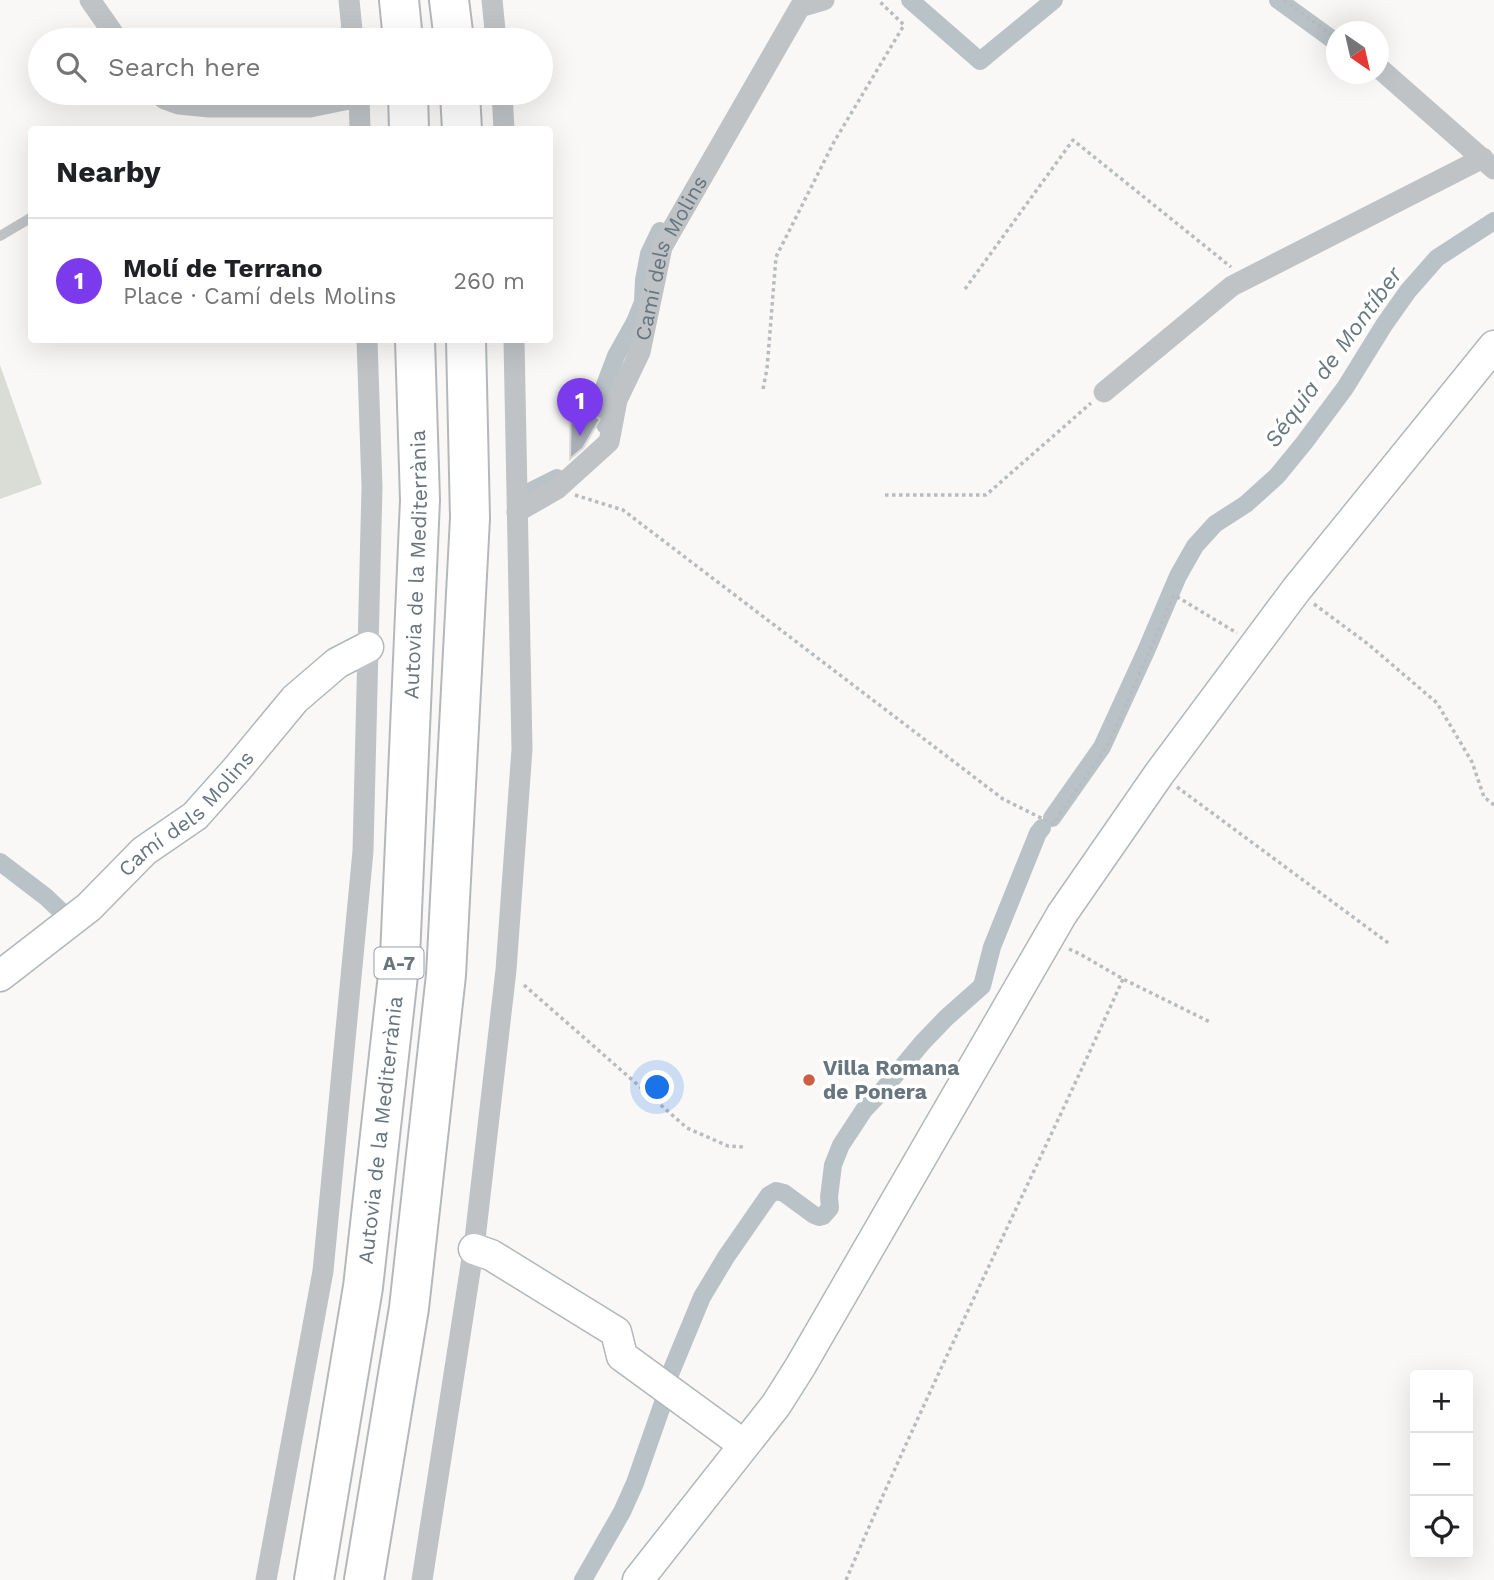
<!DOCTYPE html>
<html lang="en">
<head>
<meta charset="utf-8">
<style>
	:root { --surface:#fff; --page:#f2f2f2; --text:#202124; --muted:#757577; --line:#e0e0e0; --accent:#7c3aed }
	body { margin:0; font-family:"Work Sans",sans-serif; background:var(--page); color:var(--text) }
	.controls { position:absolute; right:21px; bottom:21px; display:grid; overflow:hidden; border-radius:7px; box-shadow:0 7px 28px #0002 }
	.controls button { width:63px; height:63px; display:grid; place-items:center; padding:0; border:0; border-bottom:2px solid var(--line); background:var(--surface); color:var(--text); font:35px sans-serif }
	.compass { position:absolute; left:1326px; top:21px; width:63px; height:63px; border-radius:50%; background:var(--surface); box-shadow:0 7px 28px #0002; rotate:146deg }
	.you { position:absolute; left:658px; top:1088px; width:24px; height:24px; margin:-18px; border:5px solid #fff; border-radius:50%; background:#1a73e8; box-shadow:0 0 0 10px #1a73e833 }
	.badge { display:grid; place-items:center; width:46px; height:46px; border-radius:50%; background:var(--accent); color:#fff; font-size:23px; font-weight:700 }
	.pin { position:absolute; translate:-50% -58px; filter:drop-shadow(0 2px 4px #0008) }
	.pin::after { content:''; position:absolute; top:37px; width:24px; height:21px; background:inherit; clip-path:polygon(0 0,100% 0,50% 100%) }
	.list { margin:0; padding:0; list-style:none }
	h2 { display:flex; justify-content:space-between; align-items:center; height:91px; margin:0; padding:0 28px; font-size:30px }
	h2 small { font-size:23px; font-weight:400; color:var(--muted) }
	.list li { display:grid; grid-template-columns:46px 1fr auto; gap:21px; align-items:center; box-sizing:border-box; height:126px; padding:0 28px; border-top:2px solid var(--line) }
	.list b { display:block; font-size:26px; white-space:nowrap }
	.list p { margin:0; font-size:23px; white-space:nowrap; color:var(--muted) }
	.list em { font-size:23px; font-style:normal; color:var(--muted) }
	.icon { flex:none; width:38px; height:38px; fill:none; stroke:currentColor; stroke-width:2; stroke-linecap:round; stroke-linejoin:round }
	.map { position:relative; flex:none; width:1494px; height:1580px; overflow:hidden }
	.search { position:absolute; background:var(--surface); box-shadow:0 7px 28px #0002; left:28px; top:28px; width:525px; height:77px; display:flex; align-items:center; gap:18px; box-sizing:border-box; padding:0 24px; border-radius:38px; color:var(--muted); font-size:26px }
	.panel { position:absolute; background:var(--surface); box-shadow:0 7px 28px #0002; left:28px; top:126px; width:525px; height:217px; border-radius:7px }
	.map>svg:first-child { display:block }
	.green { fill:#d9ddd6 }
	.lines { fill:none; stroke-linecap:round; stroke-linejoin:round }
	.canal { stroke:#b9c3c7; stroke-width:18 }
	.building { fill:#a8afb5; stroke:#dadad9; stroke-width:2 }
	.secondary-casing { stroke:#b1b7bb; stroke-width:33 }
	.highway-casing { stroke:#b5b8bb; stroke-width:42 }
	.path { stroke:#b9bcbe; stroke-width:3.5; stroke-dasharray:3.5 3.5; stroke-linecap:butt }
	.lane { stroke:#bfc3c6; stroke-width:10 }
	.street { stroke:#bfc3c6; stroke-width:21 }
	.secondary { stroke:#fff; stroke-width:30 }
	.highway { stroke:#fff; stroke-width:38 }
	.poi-dot { fill:#cd5e42; stroke:#fff; stroke-width:2.5 }
	.labels { text-anchor:middle; stroke-width:7; stroke-linejoin:round; paint-order:stroke }
	.shield { fill:#fff; stroke:#959ea5; stroke-width:2 }
	.shield-label { font-size:19px; font-weight:bold; fill:#67757e }
	.street-label { font-size:21px; fill:#67757e; stroke:#fff }
	.poi-label { font-size:21px; font-weight:bold; fill:#67757e; stroke:#fff; text-anchor:start }
	.water-label { font-size:23px; font-style:italic; fill:#67797f; stroke:#fff }
</style>
</head>
<body>
<div class="map">
<svg width="1494" height="1580" viewBox="0 0 1494 1580">
	<rect width="100%" height="100%" fill="#f9f8f7"/>
	<polygon class="green" points="0,365 42,484 0,499"/>
	<g class="lines">
		<g class="canal">
			<polyline points="910,0 980,61 1054,0"/>
			<polyline points="1278,0 1336,42"/>
			<polyline points="605,425 605,385 616,356 635,322 643,302 644,280 649,254 660,231"/>
			<polyline points="529,492 557,478"/>
			<polyline points="1052,818 1102,747 1146,651 1178,576 1195,546 1215,524 1246,504 1277,476 1304,443 1345,388 1384,325 1408,291 1437,258 1494,221"/>
			<polyline points="0,862 46,897 66,916"/>
			<polyline points="668,1379 702,1297 726,1257 769,1195 776,1191 784,1193 814,1215 819,1217 823,1216 830,1208 829,1197 833,1165 841,1145 864,1110 882,1091 922,1043 946,1018 982,986 992,947 1038,833 1042,828"/>
			<polyline points="583,1580 622,1512 635,1483 664,1400"/>
		</g>
	</g>
	<polygon class="building" points="571,403 600,419 583,448 570,459"/>
	<g class="lines">
		<g class="secondary-casing">
			<g id="secondary">
				<path id="s2" d="M0 976 89 907 144 851 195 816 237 769 295 699 337 663 368 647"/>
				<polyline points="474,1249 491,1255 616,1332 622,1356 744,1445"/>
				<polyline points="638,1580 776,1405 800,1367 1062,914 1159,774 1296,590 1494,346"/>
			</g>
		</g>
		<g class="highway-casing">
			<g id="highway">
				<polyline points="399,0 403,40"/>
				<polyline points="449,0 454,40"/>
				<polyline points="408,93 409,130"/>
				<polyline points="460,93 462,130"/>
				<path id="s3" d="M314 1580 363 1287 400 957 420 500 415 340"/>
				<polyline points="364,1580 409,1308 446,975 470,518 466,340"/>
			</g>
		</g>
		<g class="path">
			<polyline points="1284,0 1336,38"/>
			<polyline points="965,289 1073,140 1231,267"/>
			<polyline points="763,389 767,369 776,257 834,142 904,25 878,0"/>
			<polyline points="575,495 623,510 1003,799 1053,824 1108,745 1174,595 1237,633"/>
			<polyline points="885,495 986,495 1091,403"/>
			<polyline points="1314,604 1368,644 1437,703 1472,762 1484,797 1494,805"/>
			<polyline points="1177,787 1391,945"/>
			<polyline points="1069,949 1080,954 1123,979 1210,1022"/>
			<polyline points="524,985 687,1128 728,1146 745,1147"/>
			<path d="M846 1580C933 1377 1032 1180 1123 979"/>
		</g>
		<polyline class="lane" points="0,236 32,217"/>
		<g class="street">
			<polyline points="90,0 118,40"/>
			<polyline points="349,0 353,40"/>
			<polyline points="492,0 496,40"/>
			<polyline points="1378,67 1494,169"/>
			<polyline points="157,93 165,99 179,104 209,107 310,107 359,97"/>
			<polyline points="359,93 360,130"/>
			<polyline points="502,93 504,130"/>
			<polyline points="1104,392 1232,286 1483,158"/>
			<path id="s1" d="M517 512 557 489 609 442 617 400 640 352 662 247 800 7 824 0"/>
			<polyline points="266,1580 323,1271 363,851 372,487 367,340"/>
			<polyline points="422,1580 475,1239 506,970 522,749 514,340"/>
		</g>
		<use href="#secondary" class="secondary"/>
		<use href="#highway" class="highway"/>
	</g>
	<circle class="poi-dot" cx="809" cy="1080" r="7"/>
	<g class="labels">
		<rect class="shield" x="374.5" y="947.5" width="49" height="31" rx="5"/>
		<g class="shield-label">
			<text x="399" y="970">A-7</text>
		</g>
		<g class="street-label">
			<text dy="7" stroke="none"><textPath href="#s1" startOffset="312">Camí dels Molins</textPath></text>
			<text dy="7" stroke="none"><textPath href="#s3" startOffset="1022">Autovia de la Mediterrània</textPath></text>
			<text dy="7" stroke="none"><textPath href="#s2" startOffset="248">Camí dels Molins</textPath></text>
			<text dy="7" stroke="none"><textPath href="#s3" startOffset="455">Autovia de la Mediterrània</textPath></text>
		</g>
		<g class="poi-label">
			<text x="823" y="1075">Villa Romana<tspan x="823" dy="24">de Ponera</tspan></text>
		</g>
		<g class="water-label">
			<text transform="translate(1333 357) rotate(-54)" y="8">Séquia de Montíber</text>
		</g>
	</g>
</svg>
<div class="controls">
<button>+</button>
<button>−</button>
<button><svg class="icon" aria-label="locate" viewBox="0 0 24 24"><circle cx="12" cy="12" r="6"/><path d="M12 2v4M12 18v4M2 12h4M18 12h4"/></svg></button>
</div>
<svg class="compass" viewBox="-18 -18 36 36"><path d="M0-13l5 13h-10z" fill="#e53935"/><path d="M0 13l5-13h-10z" fill="#757577"/></svg>
<div class="you"></div>
<div class="pin badge" style="left:580px;top:436px">1</div>
<div class="search"><svg class="icon" aria-label="search" viewBox="0 0 24 24"><circle cx="10" cy="10" r="6"/><path d="M15 15l6 6"/></svg>Search here</div>
<section class="panel">
<h2>Nearby<small></small></h2>
<ul class="list">
<li><span class="badge">1</span><div><b>Molí de Terrano</b><p>Place · Camí dels Molins</p></div><em>260 m</em></li>
</ul>
</section>
</div>
</body>
</html>
